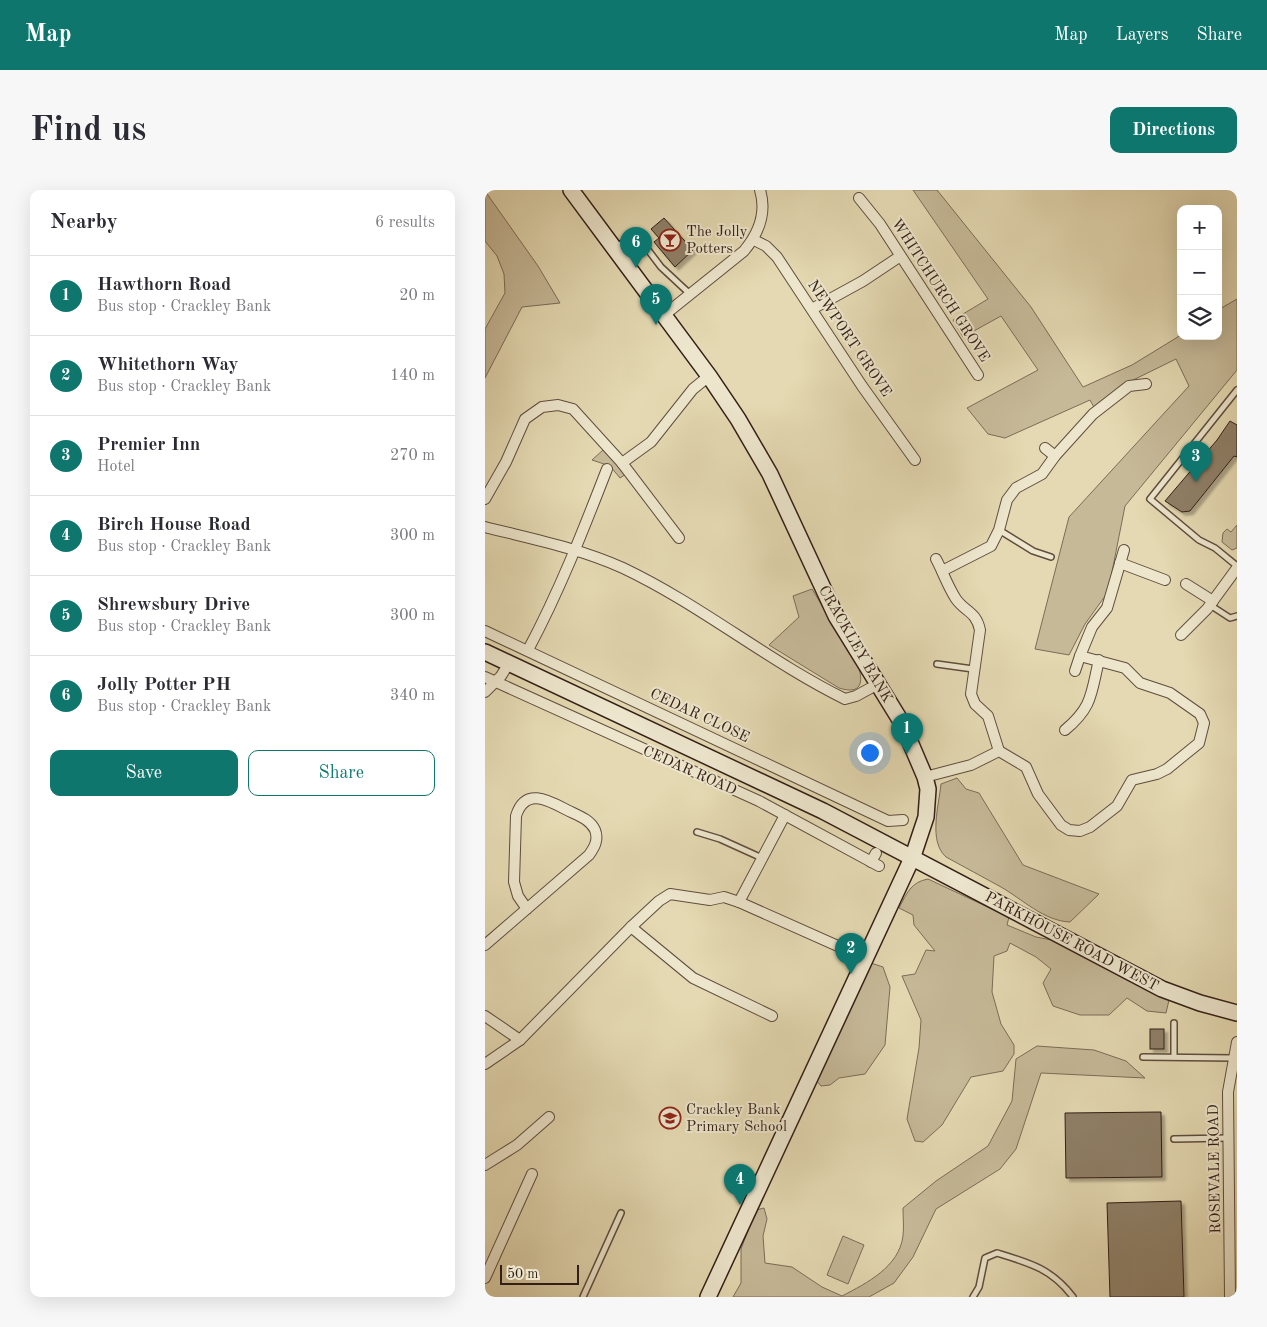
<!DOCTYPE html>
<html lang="en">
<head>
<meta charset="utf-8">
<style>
	:root { --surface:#fff; --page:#f7f7f7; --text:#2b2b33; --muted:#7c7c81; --line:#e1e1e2; --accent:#0f766e }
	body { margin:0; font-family:"Old Standard TT",serif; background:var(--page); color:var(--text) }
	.controls { position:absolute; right:15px; top:15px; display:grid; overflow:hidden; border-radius:10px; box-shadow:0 5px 20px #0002 }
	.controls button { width:45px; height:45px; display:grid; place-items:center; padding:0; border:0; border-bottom:1px solid var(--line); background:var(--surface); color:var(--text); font:25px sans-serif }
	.scale { position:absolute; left:15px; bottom:12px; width:79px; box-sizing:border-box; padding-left:5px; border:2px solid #331f17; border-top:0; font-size:14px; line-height:18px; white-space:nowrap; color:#331f17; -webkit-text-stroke:4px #ede6cd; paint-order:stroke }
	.you { position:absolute; left:384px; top:562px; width:18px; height:18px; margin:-12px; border:4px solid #fff; border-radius:50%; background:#1a73e8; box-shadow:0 0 0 8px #1a73e833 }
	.badge { display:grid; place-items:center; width:32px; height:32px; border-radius:50%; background:var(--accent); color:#fff; font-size:16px; font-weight:700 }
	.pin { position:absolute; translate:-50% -41px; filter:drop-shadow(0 1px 2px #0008) }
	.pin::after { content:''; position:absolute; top:26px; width:18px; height:15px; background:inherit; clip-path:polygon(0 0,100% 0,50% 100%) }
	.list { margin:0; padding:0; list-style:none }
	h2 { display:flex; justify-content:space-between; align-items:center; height:65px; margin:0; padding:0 20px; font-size:21px }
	h2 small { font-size:16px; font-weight:400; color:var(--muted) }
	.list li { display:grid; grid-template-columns:32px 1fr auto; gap:15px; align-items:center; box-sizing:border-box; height:80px; padding:0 20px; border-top:1px solid var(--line) }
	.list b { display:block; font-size:19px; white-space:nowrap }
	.list p { margin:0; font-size:16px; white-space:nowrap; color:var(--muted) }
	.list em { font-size:16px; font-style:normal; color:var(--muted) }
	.actions { display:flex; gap:10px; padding:15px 20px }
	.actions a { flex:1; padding:11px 0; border:1px solid var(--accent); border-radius:10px; text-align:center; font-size:18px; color:var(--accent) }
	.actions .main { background:var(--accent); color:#fff }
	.icon { flex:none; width:28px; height:28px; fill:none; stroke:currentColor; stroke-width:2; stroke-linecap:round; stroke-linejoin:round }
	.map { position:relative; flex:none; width:752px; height:1107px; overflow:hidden; border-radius:10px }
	header { display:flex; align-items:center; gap:30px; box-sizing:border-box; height:70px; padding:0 25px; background:var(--accent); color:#fff }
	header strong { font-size:24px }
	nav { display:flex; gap:28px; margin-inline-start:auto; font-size:18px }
	.intro { display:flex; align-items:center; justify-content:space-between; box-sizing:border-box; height:120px; padding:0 30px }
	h1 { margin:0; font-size:35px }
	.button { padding:12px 22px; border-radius:10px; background:var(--accent); color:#fff; font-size:18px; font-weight:700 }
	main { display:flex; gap:30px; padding:0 30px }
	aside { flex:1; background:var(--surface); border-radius:10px; box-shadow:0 5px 20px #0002 }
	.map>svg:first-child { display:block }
	.green { fill:#c6b998; stroke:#7c6c58 }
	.building { fill:#8f8068; stroke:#331f17; filter:url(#shadow) }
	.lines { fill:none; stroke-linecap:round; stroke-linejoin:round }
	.lane-casing { stroke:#5f4e3e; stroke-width:8 }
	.street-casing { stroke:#5f4e3e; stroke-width:12 }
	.secondary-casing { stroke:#331f17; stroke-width:18 }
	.lane { stroke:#ede6cd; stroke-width:5 }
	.street { stroke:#ede6cd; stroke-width:10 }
	.secondary { stroke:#ede6cd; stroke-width:15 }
	.labels { text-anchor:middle; stroke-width:4; stroke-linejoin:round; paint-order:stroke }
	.poi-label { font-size:15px; fill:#331f17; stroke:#ede6cd; text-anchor:start }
	.street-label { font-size:15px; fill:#331f17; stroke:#ede6cd }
</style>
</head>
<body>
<header>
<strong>Map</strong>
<nav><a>Map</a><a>Layers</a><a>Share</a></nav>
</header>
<div class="intro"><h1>Find us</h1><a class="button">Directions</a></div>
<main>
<aside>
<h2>Nearby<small>6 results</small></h2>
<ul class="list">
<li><span class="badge">1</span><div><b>Hawthorn Road</b><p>Bus stop · Crackley Bank</p></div><em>20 m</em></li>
<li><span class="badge">2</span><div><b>Whitethorn Way</b><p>Bus stop · Crackley Bank</p></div><em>140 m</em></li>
<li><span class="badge">3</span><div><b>Premier Inn</b><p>Hotel</p></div><em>270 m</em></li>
<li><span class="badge">4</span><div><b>Birch House Road</b><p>Bus stop · Crackley Bank</p></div><em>300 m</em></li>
<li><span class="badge">5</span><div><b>Shrewsbury Drive</b><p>Bus stop · Crackley Bank</p></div><em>300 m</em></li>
<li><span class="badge">6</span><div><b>Jolly Potter PH</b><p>Bus stop · Crackley Bank</p></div><em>340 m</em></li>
</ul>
<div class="actions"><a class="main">Save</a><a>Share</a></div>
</aside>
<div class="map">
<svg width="752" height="1107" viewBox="0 0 752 1107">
	<defs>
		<filter id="shadow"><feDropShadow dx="3.5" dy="3.5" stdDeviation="1" flood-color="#0004"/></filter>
	</defs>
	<rect width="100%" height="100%" fill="#e4d9b2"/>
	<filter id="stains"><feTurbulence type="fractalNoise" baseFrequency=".004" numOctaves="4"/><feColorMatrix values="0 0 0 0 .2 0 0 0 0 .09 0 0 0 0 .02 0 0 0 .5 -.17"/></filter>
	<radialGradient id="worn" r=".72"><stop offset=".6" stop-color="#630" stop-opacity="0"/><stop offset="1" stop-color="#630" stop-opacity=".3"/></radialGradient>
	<g class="green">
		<polygon points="428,0 452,0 546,117 598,197 647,175 696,145 733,146 733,120 752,109 752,180 640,316 623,402 600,434 584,465 550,459 584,327 704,196 691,169 642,193 610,219 605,210 520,248 503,244 482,218 553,180 516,126 478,147 468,130 503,109"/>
		<polygon points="0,1 53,76 75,113 37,117 0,188 0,139 20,103 19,84 12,66 0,51"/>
		<polygon points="118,260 141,284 135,288 125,276 107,270"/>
		<polygon points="752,335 752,358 747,360 737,352 738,343 742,339 746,342"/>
		<path d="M327 399 373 475C379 493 376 505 354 498L284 455 314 427 308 406Z"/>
		<path d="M472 588 481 599 494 603 538 675 614 704 585 732C559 731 537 709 516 697 498 687 479 677 461 667 443 651 454 615 456 594Z"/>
		<path d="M443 689 524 727 522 735 551 747 572 751 684 810 681 823 662 821 642 808 624 825H595L568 816 558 793 566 779 551 767 525 753 522 761 509 766 507 802 516 834 529 855V864L518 881 486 887 457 935 438 952 430 951 422 929 434 858 436 830 417 786 430 784 441 760 450 761 429 735 428 725 414 718C422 703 426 692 443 689Z"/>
		<polygon points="386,773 398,777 405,797 400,855 380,884 354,888 345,895 336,896 331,890"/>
		<path d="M552 856 609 860 641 871 660 888 556 883 531 959 515 979 451 1019 428 1067 409 1093 384 1107H248L256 1093V1059L271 1020 279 1018 282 1029 278 1046 280 1073 307 1077 337 1097 357 1106C382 1093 414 1077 418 1046 419 1037 418 1027 418 1018L451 991 503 956 527 911 531 869Z"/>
		<polygon points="358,1046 379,1055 363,1094 342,1085"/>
	</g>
	<g class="building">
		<polygon points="179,28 208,60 190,77 169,52 174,48 166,39"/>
		<polygon points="745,231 752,235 752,267 749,266 705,321 697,322 680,311 732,250"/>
		<rect x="665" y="839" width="14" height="20"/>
		<polygon points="676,922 677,987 581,988 580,923"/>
		<polygon points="696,1011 699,1107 625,1107 622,1013"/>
	</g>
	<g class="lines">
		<g class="lane-casing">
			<g id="lane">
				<polyline points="131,57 151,44 176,77 205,104"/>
				<polyline points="752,200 665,309 714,350 730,358 752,376"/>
				<polyline points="514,340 548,361 566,367"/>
				<polyline points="725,415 745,428 752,426"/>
				<polyline points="452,474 488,479"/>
				<polyline points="212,642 235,649 277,668"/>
				<polyline points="658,867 748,868"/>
				<polyline points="689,867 689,833"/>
				<polyline points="689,949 743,948"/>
				<polyline points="98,1107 136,1023"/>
				<path d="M488 1107 494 1097 500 1068 512 1063C545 1073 567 1079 588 1107"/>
			</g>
		</g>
		<g class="street-casing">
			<g id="street">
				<polyline points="374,8 395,34 493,185"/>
				<polyline points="269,50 281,56 292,67 377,196 430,270"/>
				<polyline points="327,119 378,91 414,67"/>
				<path d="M178 126 259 61C274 43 282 23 275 0"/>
				<polyline points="560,258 570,266"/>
				<polyline points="137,273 166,252 208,199 224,186"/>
				<polyline points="0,309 21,272 40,229 57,217 73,215 88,219 137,273 194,348"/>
				<path d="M0 337C47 349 94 358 138 378 216 415 283 471 360 509L371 506 393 494"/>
				<path d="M451 369C458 382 463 397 471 409 480 422 491 421 495 440L486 504 490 514 503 526 514 561"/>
				<polyline points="635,373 680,390"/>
				<polyline points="457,381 506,356 514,340 522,310 531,298 557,284 570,266 608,224 644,196 661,194"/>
				<polyline points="701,394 728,411"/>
				<polyline points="0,441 403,631 418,630"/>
				<polyline points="696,445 722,419 752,378"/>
				<path d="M43 460C74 402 98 341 122 279"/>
				<polyline points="590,481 595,466"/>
				<polyline points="0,487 274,611 394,676"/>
				<polyline points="0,502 16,486 24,473"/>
				<path d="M580 540C608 517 606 503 614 470"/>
				<polyline points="440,587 486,575 514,561 541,577 553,604 576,635 584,640 595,641 605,637 632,616 647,590 672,584 682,579 714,553 719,533 715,524 685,503 655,493 640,478 595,466 607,437 622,418 639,360"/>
				<polyline points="386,672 391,663"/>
				<polyline points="254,712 300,625"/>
				<polyline points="146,737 208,788 287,826"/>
				<path d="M0 755 104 665C109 658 114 650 110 640 105 629 92 625 82 620 63 610 40 597 31 626L29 692 33 706 42 719"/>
				<polyline points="0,826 35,850"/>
				<polyline points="0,874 35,850 146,737 174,711 185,704 225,710 239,707 254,712 382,769"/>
				<polyline points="0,975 32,955 64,927"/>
				<polyline points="0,1088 47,984"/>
				<polyline points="745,1107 743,902 752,852"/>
			</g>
		</g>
		<g class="secondary-casing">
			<g id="secondary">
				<polyline points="86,0 224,186 253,229 285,284 351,426 417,533 440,587 443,599 441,627 428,666 223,1107"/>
				<polyline points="0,462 338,621 677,799 715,813 752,823"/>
			</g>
		</g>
		<use href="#lane" class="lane"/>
		<use href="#street" class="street"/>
		<use href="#secondary" class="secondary"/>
	</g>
	<defs>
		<g id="bar-ring" transform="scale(1.125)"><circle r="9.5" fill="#ede6cd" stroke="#8f2418" stroke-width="1.5"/><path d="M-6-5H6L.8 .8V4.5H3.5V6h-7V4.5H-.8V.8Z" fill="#8f2418"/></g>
		<g id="school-ring" transform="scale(1.125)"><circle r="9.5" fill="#ede6cd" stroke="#8f2418" stroke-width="1.5"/><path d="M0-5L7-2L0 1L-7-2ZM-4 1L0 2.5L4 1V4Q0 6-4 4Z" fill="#8f2418"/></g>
	</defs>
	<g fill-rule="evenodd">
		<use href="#bar-ring" x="185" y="50"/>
		<use href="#school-ring" x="185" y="928"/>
	</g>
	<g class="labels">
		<g class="poi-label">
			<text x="201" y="46">The Jolly<tspan x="201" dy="17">Potters</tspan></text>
			<text x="201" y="924">Crackley Bank<tspan x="201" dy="17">Primary School</tspan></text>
		</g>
		<g class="street-label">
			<text transform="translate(456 100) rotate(57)" y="5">WHITCHURCH GROVE</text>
			<text transform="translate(365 148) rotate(56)" y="5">NEWPORT GROVE</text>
			<text transform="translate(371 454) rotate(60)" y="5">CRACKLEY BANK</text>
			<text transform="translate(215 525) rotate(25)" y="5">CEDAR CLOSE</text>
			<text transform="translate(205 580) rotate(24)" y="5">CEDAR ROAD</text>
			<text transform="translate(587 751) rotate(28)" y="5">PARKHOUSE ROAD WEST</text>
			<text transform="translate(729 979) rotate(-91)" y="5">ROSEVALE ROAD</text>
		</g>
	</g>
	<rect width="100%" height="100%" filter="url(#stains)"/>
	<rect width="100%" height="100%" fill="url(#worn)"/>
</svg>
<div class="controls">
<button>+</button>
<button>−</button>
<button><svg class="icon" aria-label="layers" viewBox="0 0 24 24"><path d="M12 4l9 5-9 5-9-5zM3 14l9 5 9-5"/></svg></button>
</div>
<div class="scale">50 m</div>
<div class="you"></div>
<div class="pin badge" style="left:422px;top:564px">1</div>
<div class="pin badge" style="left:366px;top:784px">2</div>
<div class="pin badge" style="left:711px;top:292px">3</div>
<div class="pin badge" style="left:255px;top:1015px">4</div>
<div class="pin badge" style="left:171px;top:135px">5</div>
<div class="pin badge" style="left:151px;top:78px">6</div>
</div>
</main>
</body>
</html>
